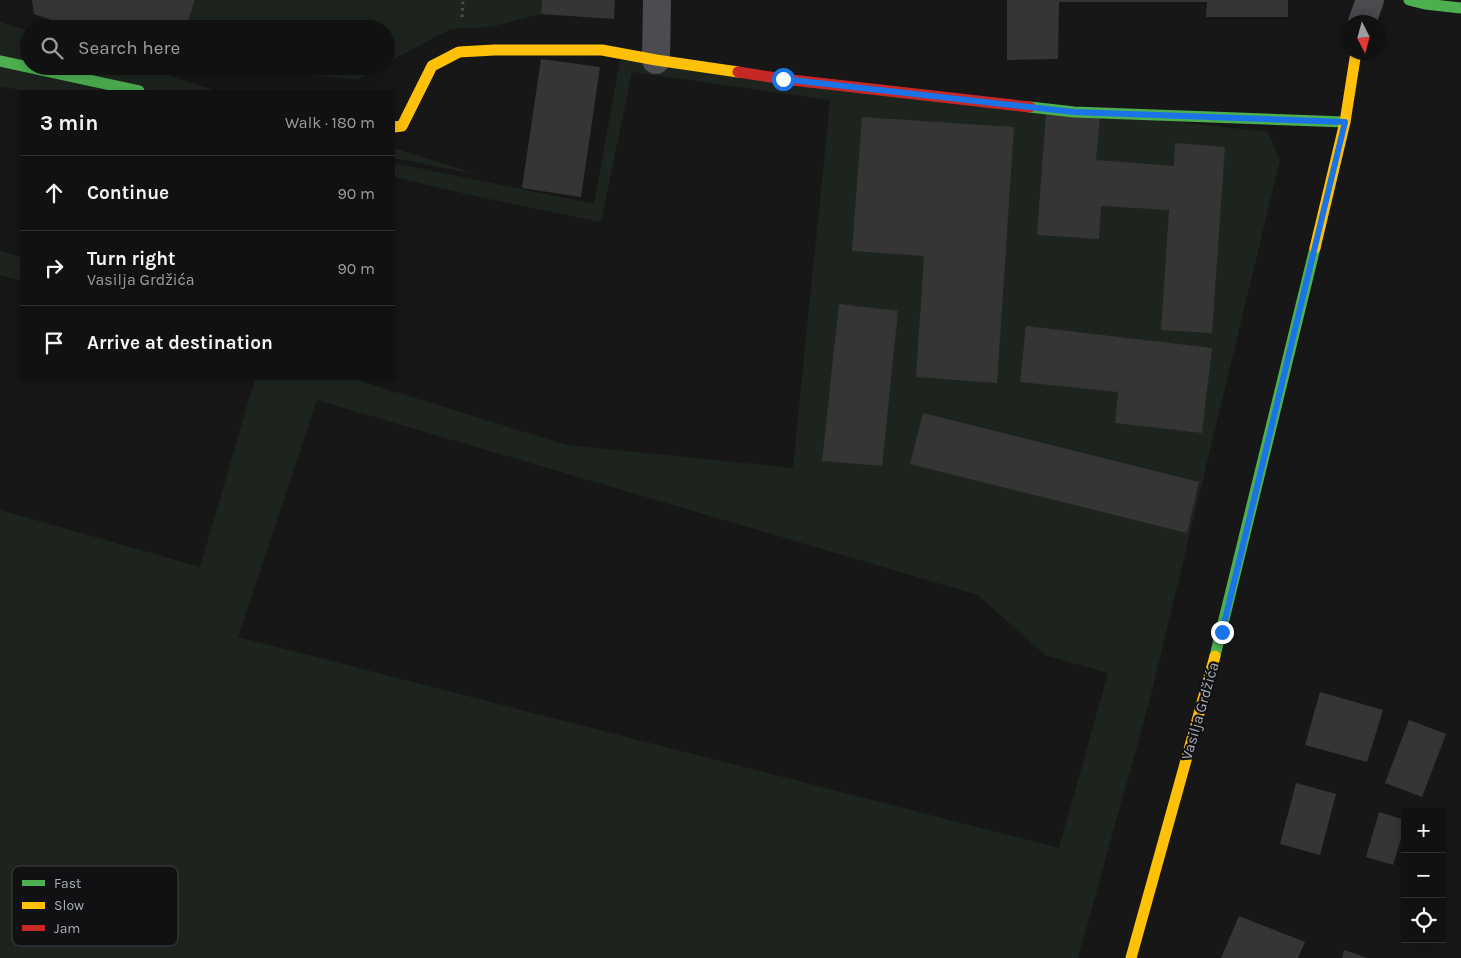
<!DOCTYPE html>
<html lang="en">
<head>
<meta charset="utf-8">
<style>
	:root { --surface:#111; --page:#1a1a1a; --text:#f1f3f6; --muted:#9c9d9f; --line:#303131 }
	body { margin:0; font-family:Karla,sans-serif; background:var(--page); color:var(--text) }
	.controls { position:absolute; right:15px; bottom:15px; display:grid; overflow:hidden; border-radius:0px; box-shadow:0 2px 12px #0003 }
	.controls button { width:45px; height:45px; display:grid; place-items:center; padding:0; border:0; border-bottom:1px solid var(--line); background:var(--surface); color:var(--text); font:25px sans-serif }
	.compass { position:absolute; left:1341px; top:15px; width:45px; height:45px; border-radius:50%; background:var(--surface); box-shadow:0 2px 12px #0003; rotate:174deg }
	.stop { position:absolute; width:15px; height:15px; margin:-11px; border:4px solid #1a73e8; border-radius:50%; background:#fff }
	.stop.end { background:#1a73e8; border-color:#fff; box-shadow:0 1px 5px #0008 }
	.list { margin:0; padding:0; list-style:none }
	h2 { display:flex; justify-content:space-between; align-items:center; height:65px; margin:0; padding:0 20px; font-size:21px }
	h2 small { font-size:16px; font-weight:400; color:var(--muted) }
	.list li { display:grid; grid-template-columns:32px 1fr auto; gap:15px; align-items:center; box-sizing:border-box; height:75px; padding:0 20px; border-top:1px solid var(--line) }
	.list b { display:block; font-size:19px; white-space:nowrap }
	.list p { margin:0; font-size:16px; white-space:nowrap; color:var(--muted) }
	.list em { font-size:16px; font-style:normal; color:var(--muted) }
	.icon { flex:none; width:28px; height:28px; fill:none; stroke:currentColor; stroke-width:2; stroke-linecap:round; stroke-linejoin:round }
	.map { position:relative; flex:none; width:1461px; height:958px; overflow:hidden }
	.search { position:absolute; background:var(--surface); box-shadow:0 2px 12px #0003; left:20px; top:20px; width:375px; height:55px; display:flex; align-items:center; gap:12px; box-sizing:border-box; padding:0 18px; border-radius:28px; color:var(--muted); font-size:19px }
	.panel { position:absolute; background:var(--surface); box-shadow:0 2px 12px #0003; left:20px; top:90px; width:375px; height:290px; border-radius:0px }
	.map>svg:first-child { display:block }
	.green { fill:#1d241e; fill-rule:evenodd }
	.building { fill:#353536 }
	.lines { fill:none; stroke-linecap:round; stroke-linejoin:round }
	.path { stroke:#4d4e52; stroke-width:3; stroke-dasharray:2.5 4; stroke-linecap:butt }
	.street { stroke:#4b4c50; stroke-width:28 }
	.fast { stroke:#4caf50; stroke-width:11 }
	.slow { stroke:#ffc107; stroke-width:11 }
	.jam { stroke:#c62828; stroke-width:11 }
	.route { stroke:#1a73e8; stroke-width:6 }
	.labels { text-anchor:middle; stroke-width:4.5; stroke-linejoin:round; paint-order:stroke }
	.street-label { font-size:15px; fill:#a8adb8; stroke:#111113 }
	.key { fill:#111113; stroke:#3e4045; stroke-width:1 }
	.key-label { font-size:14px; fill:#a8adb8 }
</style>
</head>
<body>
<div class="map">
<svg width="1461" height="958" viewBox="0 0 1461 958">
	<rect width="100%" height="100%" fill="#171717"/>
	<g class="green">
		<polygon points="195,0 542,0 541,14 490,27 451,29 386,63 386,29 185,29"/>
		<polygon points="0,22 29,31 29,66 139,66 217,91 24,91 0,86"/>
		<path d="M620 60 1268 132 1280 160 1150 699 1078 958H0V510L200 567 255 379H354L566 445 793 468 830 100 632 72 601 222 479 197 394 177V163L594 204ZM317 400 978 595 1045 655 1108 673 1059 848 238 637Z"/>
		<polygon points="230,66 381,66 357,80"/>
		<polygon points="394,148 479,175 394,158"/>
		<polygon points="0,251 21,257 21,281 0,275"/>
	</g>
	<g class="building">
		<polygon points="32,0 195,0 185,29 78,29 34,14"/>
		<polygon points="542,0 615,0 614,19 541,14"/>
		<polygon points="1007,0 1288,0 1288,17 1206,17 1207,2 1059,2 1058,59 1007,60"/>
		<polygon points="541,59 600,67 581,197 522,188"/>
		<polygon points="1046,113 1100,116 1096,160 1174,166 1175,143 1225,147 1212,333 1161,330 1169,210 1101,206 1099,239 1037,235"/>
		<polygon points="862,117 1014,127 997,383 916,377 924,256 852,251"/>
		<polygon points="839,304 898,311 882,466 822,461"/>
		<polygon points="1026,326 1212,348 1202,433 1115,423 1118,392 1020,382"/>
		<polygon points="923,413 1199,482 1187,533 910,464"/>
		<polygon points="1320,692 1383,710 1367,762 1305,745"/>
		<polygon points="1409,720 1446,734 1422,797 1385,783"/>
		<polygon points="1296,783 1336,794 1320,855 1280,844"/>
		<polygon points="1379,812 1405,820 1405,825 1393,865 1366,857"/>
		<polygon points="1239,916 1305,942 1298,958 1221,958"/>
		<polygon points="1344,950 1368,958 1342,958"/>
	</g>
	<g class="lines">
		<polyline class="path" points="462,17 463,0"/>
		<g class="street">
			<polyline points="1362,22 1370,0"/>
			<polyline points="656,60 657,0"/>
		</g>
		<g class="fast">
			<polyline points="1409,0 1425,4 1461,8"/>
			<polyline points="0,61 139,91"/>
			<polyline points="1030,107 1074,112 1345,122"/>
			<polyline points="1215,656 1315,248"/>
		</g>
		<g class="slow">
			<polyline points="394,127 402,126 432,66 459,52 494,50 602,50 656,60 738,72"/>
			<polyline points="1315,248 1345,122 1356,52"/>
			<polyline points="1131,958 1215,656"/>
		</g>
		<polyline class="jam" points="738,72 783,79 1030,107"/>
	</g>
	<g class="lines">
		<polyline class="route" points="783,79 1074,112 1345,122 1222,632"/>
	</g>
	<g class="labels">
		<g class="street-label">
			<text transform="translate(1200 711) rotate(-74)" y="5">Vasilja Grdžića</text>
		</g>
	</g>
	<rect x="12" y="866" width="166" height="80" rx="8" class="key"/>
	<rect x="22" y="880" width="23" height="6" fill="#4caf50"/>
	<rect x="22" y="902" width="23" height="7" fill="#ffc107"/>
	<rect x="22" y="925" width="23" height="6" fill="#c62828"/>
	<g class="key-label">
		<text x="54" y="888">Fast</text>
		<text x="54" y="910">Slow</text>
		<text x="54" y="933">Jam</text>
	</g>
</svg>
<div class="controls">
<button>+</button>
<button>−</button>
<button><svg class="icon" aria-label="locate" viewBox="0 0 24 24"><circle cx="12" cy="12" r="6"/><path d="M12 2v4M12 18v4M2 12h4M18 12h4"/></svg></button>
</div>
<svg class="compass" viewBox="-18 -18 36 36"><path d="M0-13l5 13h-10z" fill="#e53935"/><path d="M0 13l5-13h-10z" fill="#9c9d9f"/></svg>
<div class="stop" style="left:783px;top:79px"></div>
<div class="stop end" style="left:1222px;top:632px"></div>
<div class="search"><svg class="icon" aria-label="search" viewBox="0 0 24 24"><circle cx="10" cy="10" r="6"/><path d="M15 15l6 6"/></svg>Search here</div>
<section class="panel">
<h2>3 min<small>Walk · 180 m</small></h2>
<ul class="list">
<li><svg class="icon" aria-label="ahead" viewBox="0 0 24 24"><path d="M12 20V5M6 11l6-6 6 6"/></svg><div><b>Continue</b></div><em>90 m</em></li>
<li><svg class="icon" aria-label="right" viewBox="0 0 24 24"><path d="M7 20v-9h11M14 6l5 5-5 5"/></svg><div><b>Turn right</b><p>Vasilja Grdžića</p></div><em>90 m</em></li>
<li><svg class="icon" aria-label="arrive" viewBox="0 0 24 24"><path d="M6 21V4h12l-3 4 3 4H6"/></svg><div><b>Arrive at destination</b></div></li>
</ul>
</section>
</div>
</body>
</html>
